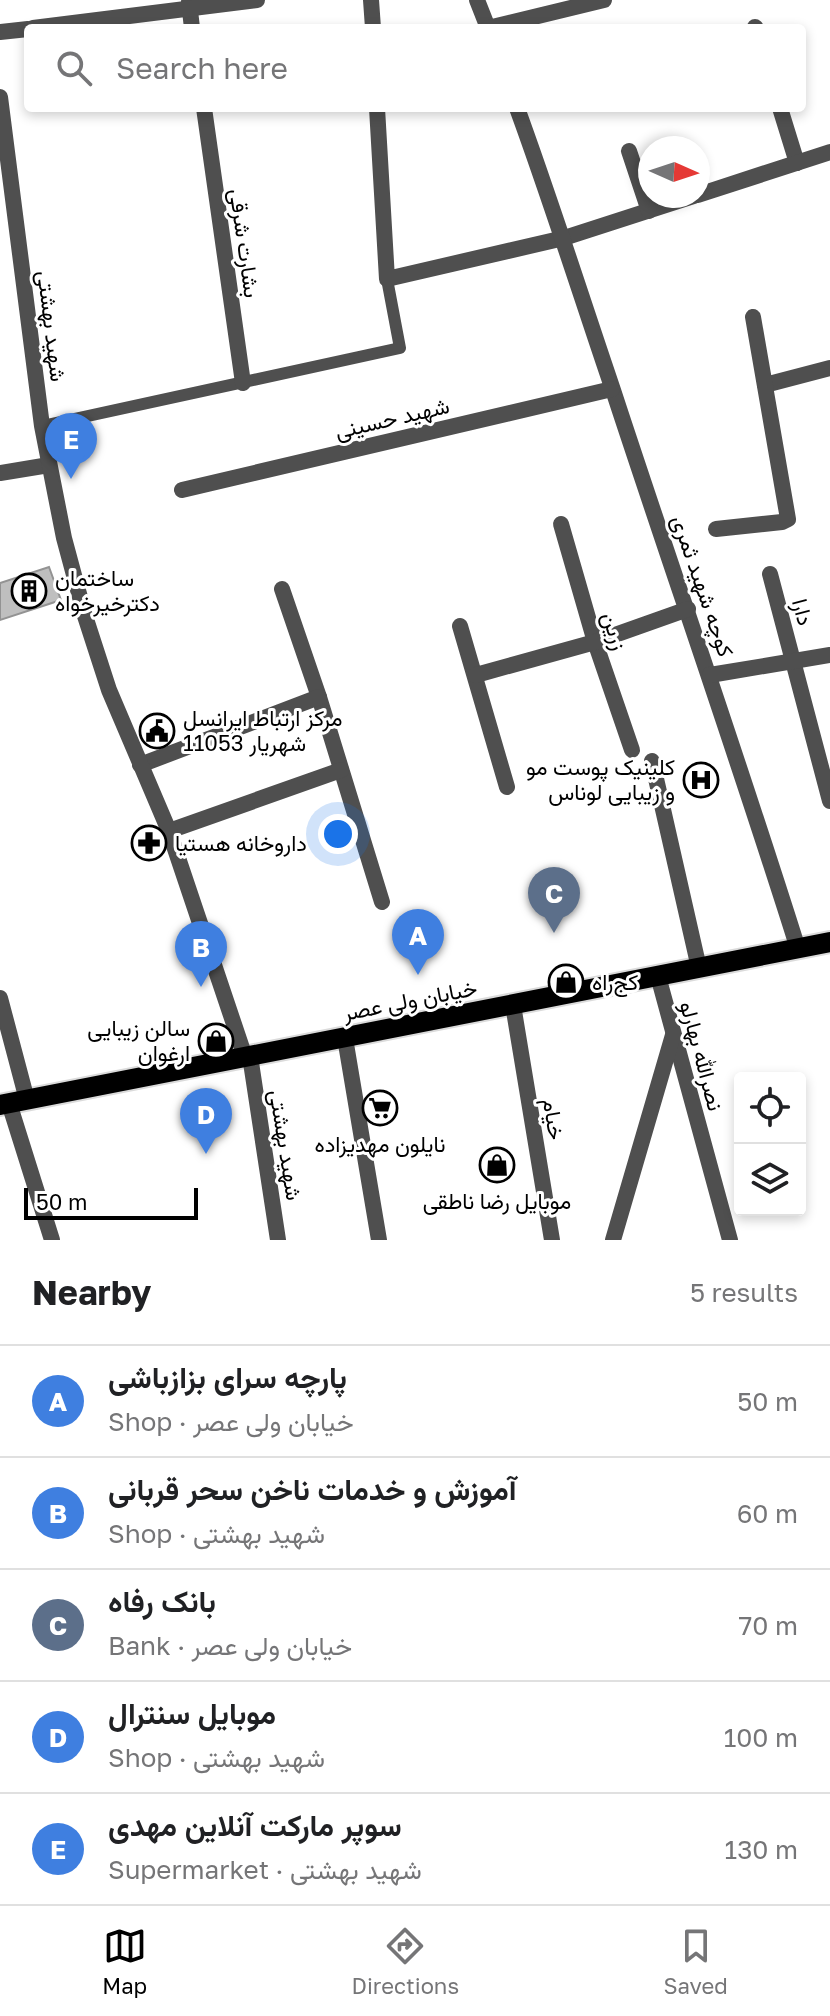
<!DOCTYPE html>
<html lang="en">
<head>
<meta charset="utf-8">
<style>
	:root { --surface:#fff; --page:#f2f2f2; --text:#202124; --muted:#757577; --line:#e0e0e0; --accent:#000 }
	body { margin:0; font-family:"Golos Text",Vazirmatn,sans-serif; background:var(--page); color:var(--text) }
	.controls { position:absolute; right:24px; bottom:24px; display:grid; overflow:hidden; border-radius:8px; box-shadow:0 4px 12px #0003 }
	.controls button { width:72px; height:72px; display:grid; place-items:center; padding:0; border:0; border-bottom:2px solid var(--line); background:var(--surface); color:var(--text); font:40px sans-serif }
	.compass { position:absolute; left:638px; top:136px; width:72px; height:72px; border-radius:50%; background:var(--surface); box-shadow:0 4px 12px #0003; rotate:93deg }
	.scale { position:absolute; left:24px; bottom:20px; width:174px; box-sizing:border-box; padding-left:8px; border:4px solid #000; border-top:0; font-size:22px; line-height:28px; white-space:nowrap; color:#000; -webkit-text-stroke:6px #fff; paint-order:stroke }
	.you { position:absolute; left:338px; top:834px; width:28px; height:28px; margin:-20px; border:6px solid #fff; border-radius:50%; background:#1a73e8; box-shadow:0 0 0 12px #1a73e833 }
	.badge { display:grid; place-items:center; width:52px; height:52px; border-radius:50%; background:var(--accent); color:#fff; font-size:26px; font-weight:700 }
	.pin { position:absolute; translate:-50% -66px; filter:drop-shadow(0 2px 4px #0008) }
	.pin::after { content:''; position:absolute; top:42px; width:28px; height:24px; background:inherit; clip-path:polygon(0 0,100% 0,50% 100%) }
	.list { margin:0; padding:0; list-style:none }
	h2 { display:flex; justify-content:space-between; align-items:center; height:104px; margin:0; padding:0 32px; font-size:34px }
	h2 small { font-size:26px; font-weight:400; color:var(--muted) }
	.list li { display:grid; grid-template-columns:52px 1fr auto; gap:24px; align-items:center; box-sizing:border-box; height:112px; padding:0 32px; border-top:2px solid var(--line) }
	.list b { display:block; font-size:30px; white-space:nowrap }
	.list p { margin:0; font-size:26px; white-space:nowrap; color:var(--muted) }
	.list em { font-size:26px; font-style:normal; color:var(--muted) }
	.icon { flex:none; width:44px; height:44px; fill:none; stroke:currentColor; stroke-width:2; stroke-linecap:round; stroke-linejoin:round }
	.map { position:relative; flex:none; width:830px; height:1240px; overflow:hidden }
	.search { position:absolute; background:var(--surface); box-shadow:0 4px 12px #0003; left:24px; right:24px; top:24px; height:88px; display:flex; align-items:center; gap:20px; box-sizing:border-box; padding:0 28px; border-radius:8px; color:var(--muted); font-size:30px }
	.sheet { height:664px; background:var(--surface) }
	nav { display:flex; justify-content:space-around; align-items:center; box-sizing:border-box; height:112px; border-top:2px solid var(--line); background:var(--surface); font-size:22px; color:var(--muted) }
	nav a { display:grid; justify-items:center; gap:4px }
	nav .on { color:var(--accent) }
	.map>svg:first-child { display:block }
	.building { fill:#bfbfbf; stroke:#939393; stroke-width:2 }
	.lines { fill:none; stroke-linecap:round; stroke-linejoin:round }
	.primary-casing { stroke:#dbdbdb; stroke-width:24 }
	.service { stroke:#4f4f4f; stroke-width:12 }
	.minor { stroke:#4f4f4f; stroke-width:16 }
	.tertiary { stroke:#4f4f4f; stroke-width:16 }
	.primary { stroke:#000; stroke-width:20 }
	.labels { text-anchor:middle; stroke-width:6; stroke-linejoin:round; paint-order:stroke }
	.street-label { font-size:22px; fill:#000; stroke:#fff }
	.poi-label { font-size:22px; fill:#000; stroke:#fff; text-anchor:start }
</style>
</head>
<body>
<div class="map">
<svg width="830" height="1240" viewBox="0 0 830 1240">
	<rect width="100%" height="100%" fill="#fff"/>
	<polygon class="building" points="49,567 61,600 0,620 0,583"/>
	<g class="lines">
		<g class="primary-casing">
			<polyline id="primary" points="0,1105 830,942"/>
		</g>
		<polyline class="service" points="42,426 400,348 387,279"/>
		<g class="minor">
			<polyline points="371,0 373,28"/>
			<polyline points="477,0 488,28"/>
			<polyline points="189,2 192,28"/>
			<polyline points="755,27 756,28"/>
			<polyline points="33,28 257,0"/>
			<polyline points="488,28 604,0"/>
			<polyline points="0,32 28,29"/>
			<polyline points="204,108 243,383"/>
			<polyline points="377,108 387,279 564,238 694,196"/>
			<path d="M517 108C551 201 581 296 613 390 674 576 739 761 798 949"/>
			<polyline points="780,108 797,163"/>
			<polyline points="629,151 649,211"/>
			<polyline points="698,195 830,152"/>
			<polyline points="765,385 830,368"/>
			<polyline points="0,473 49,465"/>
			<polyline points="182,490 612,389"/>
			<polyline points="561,524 595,642 632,750"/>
			<polyline points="716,529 782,522 788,519 753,317"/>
			<polyline points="770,574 830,801"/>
			<polyline points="282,589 319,697 382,902"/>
			<polyline points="460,626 507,787"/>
			<polyline points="476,675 595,642 688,609"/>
			<polyline points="710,675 830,655"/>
			<polyline points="652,761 699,968"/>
			<polyline points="140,765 319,697"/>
			<polyline points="169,831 341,770"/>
			<polyline points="658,976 730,1240"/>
			<polyline points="0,998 27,1100"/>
			<polyline points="513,1005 552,1240"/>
			<polyline points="345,1038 379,1240"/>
			<polyline points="9,1103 52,1240"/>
			<polyline points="613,1240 673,1035"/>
		</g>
		<g class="tertiary">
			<polyline points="0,97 42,426 64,538 85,616 109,690 169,831 245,1057"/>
			<polyline points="250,1056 278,1240"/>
		</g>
		<use href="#primary" class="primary"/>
	</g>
	<defs>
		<g id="building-ring" transform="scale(1.8)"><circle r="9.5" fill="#fff" stroke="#000" stroke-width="1.5"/><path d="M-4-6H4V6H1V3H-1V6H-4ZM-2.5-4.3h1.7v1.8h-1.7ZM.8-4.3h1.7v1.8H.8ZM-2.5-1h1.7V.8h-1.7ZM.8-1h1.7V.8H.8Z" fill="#000"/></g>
		<g id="civic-ring" transform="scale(1.8)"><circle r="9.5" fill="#fff" stroke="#000" stroke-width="1.5"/><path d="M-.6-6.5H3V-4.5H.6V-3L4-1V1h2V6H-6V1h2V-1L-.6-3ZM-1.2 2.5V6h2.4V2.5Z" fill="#000"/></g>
		<g id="hospital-ring" transform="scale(1.8)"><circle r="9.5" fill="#fff" stroke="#000" stroke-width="1.5"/><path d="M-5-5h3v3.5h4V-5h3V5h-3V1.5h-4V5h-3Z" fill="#000"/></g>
		<g id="pharmacy-ring" transform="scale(1.8)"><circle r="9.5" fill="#fff" stroke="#000" stroke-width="1.5"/><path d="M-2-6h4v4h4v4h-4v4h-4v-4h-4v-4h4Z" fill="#000"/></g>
		<g id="shop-ring" transform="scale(1.8)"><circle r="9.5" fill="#fff" stroke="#000" stroke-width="1.5"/><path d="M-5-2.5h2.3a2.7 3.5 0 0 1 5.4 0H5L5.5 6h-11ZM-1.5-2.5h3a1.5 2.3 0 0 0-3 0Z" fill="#000"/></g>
		<g id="supermarket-ring" transform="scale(1.8)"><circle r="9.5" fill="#fff" stroke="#000" stroke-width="1.5"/><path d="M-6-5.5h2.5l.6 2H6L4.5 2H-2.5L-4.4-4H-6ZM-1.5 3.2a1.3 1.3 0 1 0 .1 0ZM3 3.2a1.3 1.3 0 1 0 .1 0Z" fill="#000"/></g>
	</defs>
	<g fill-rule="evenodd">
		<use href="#building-ring" x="29" y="591"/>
		<use href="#civic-ring" x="157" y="731"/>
		<use href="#hospital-ring" x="701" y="780"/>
		<use href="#pharmacy-ring" x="149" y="843"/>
		<use href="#shop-ring" x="566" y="982"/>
		<use href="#shop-ring" x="216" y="1041"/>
		<use href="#supermarket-ring" x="380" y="1108"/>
		<use href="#shop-ring" x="497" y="1165"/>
	</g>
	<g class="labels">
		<g class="street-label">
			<text transform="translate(245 243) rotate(82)" y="8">بشارت شرقی</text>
			<text transform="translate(52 326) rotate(83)" y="8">شهید بهشتی</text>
			<text transform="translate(392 418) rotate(-13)" y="8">شهید حسینی</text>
			<text transform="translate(703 586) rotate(71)" y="8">کوچه شهید ثمری</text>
			<text transform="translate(803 612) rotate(75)" y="8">دارا</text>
			<text transform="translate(615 631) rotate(73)" y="8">زرین</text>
			<text transform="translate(410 1000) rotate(-11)" y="8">خیابان ولی عصر</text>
			<text transform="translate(702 1056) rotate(75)" y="8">نصرالله بهارلو</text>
			<text transform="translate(554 1119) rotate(81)" y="8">خیام</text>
			<text transform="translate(286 1145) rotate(81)" y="8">شهید بهشتی</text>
		</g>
		<g class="poi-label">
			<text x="55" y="586">ساختمان<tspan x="55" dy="25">دکترخیرخواه</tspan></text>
			<text x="183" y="726">مرکز ارتباط ایرانسل<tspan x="183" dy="25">11053 شهریار</tspan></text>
			<text x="675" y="775" text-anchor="end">کلینیک پوست مو<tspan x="675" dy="25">و زیبایی لوناس</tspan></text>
			<text x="175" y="851">داروخانه هستیا</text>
			<text x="592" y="990">کج‌راه</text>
			<text x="190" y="1036" text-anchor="end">سالن زیبایی<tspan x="190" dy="25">ارغوان</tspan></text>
			<text x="380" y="1152" text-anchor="middle">نایلون مهدیزاده</text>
			<text x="497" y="1209" text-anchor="middle">موبایل رضا ناطقی</text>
		</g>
	</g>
</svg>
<div class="controls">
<button><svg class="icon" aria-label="locate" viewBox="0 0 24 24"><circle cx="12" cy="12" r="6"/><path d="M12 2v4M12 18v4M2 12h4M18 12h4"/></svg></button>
<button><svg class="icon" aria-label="layers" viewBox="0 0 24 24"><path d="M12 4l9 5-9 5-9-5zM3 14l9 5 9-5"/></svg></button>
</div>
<svg class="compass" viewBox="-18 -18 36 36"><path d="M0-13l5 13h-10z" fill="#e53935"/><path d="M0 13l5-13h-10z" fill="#757577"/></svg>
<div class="scale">50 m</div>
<div class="you"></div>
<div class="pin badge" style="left:418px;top:975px;background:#3f7fe0">A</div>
<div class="pin badge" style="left:201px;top:987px;background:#3f7fe0">B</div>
<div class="pin badge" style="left:554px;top:933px;background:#5c6f8a">C</div>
<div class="pin badge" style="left:206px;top:1154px;background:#3f7fe0">D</div>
<div class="pin badge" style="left:71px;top:479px;background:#3f7fe0">E</div>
<div class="search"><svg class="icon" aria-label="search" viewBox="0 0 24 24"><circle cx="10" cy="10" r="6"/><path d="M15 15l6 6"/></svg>Search here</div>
</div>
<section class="sheet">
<h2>Nearby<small>5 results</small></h2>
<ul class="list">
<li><span class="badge" style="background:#3f7fe0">A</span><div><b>پارچه سرای بزازباشی</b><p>Shop · خیابان ولی عصر</p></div><em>50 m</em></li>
<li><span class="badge" style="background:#3f7fe0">B</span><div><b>آموزش و‌ خدمات ناخن سحر قربانی</b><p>Shop · شهید بهشتی</p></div><em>60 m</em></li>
<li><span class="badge" style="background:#5c6f8a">C</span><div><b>بانک رفاه</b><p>Bank · خیابان ولی عصر</p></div><em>70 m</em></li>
<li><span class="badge" style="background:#3f7fe0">D</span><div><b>موبایل سنترال</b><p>Shop · شهید بهشتی</p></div><em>100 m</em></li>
<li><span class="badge" style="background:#3f7fe0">E</span><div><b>سوپر مارکت آنلاین مهدی</b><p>Supermarket · شهید بهشتی</p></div><em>130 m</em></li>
</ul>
</section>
<nav>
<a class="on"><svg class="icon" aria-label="map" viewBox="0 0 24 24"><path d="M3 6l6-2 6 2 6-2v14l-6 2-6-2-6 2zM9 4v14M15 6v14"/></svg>Map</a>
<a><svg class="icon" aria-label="directions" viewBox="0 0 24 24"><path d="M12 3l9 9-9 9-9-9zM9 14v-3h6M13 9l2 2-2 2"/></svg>Directions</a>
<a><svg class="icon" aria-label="saved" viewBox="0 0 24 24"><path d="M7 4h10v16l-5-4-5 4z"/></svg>Saved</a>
</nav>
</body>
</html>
